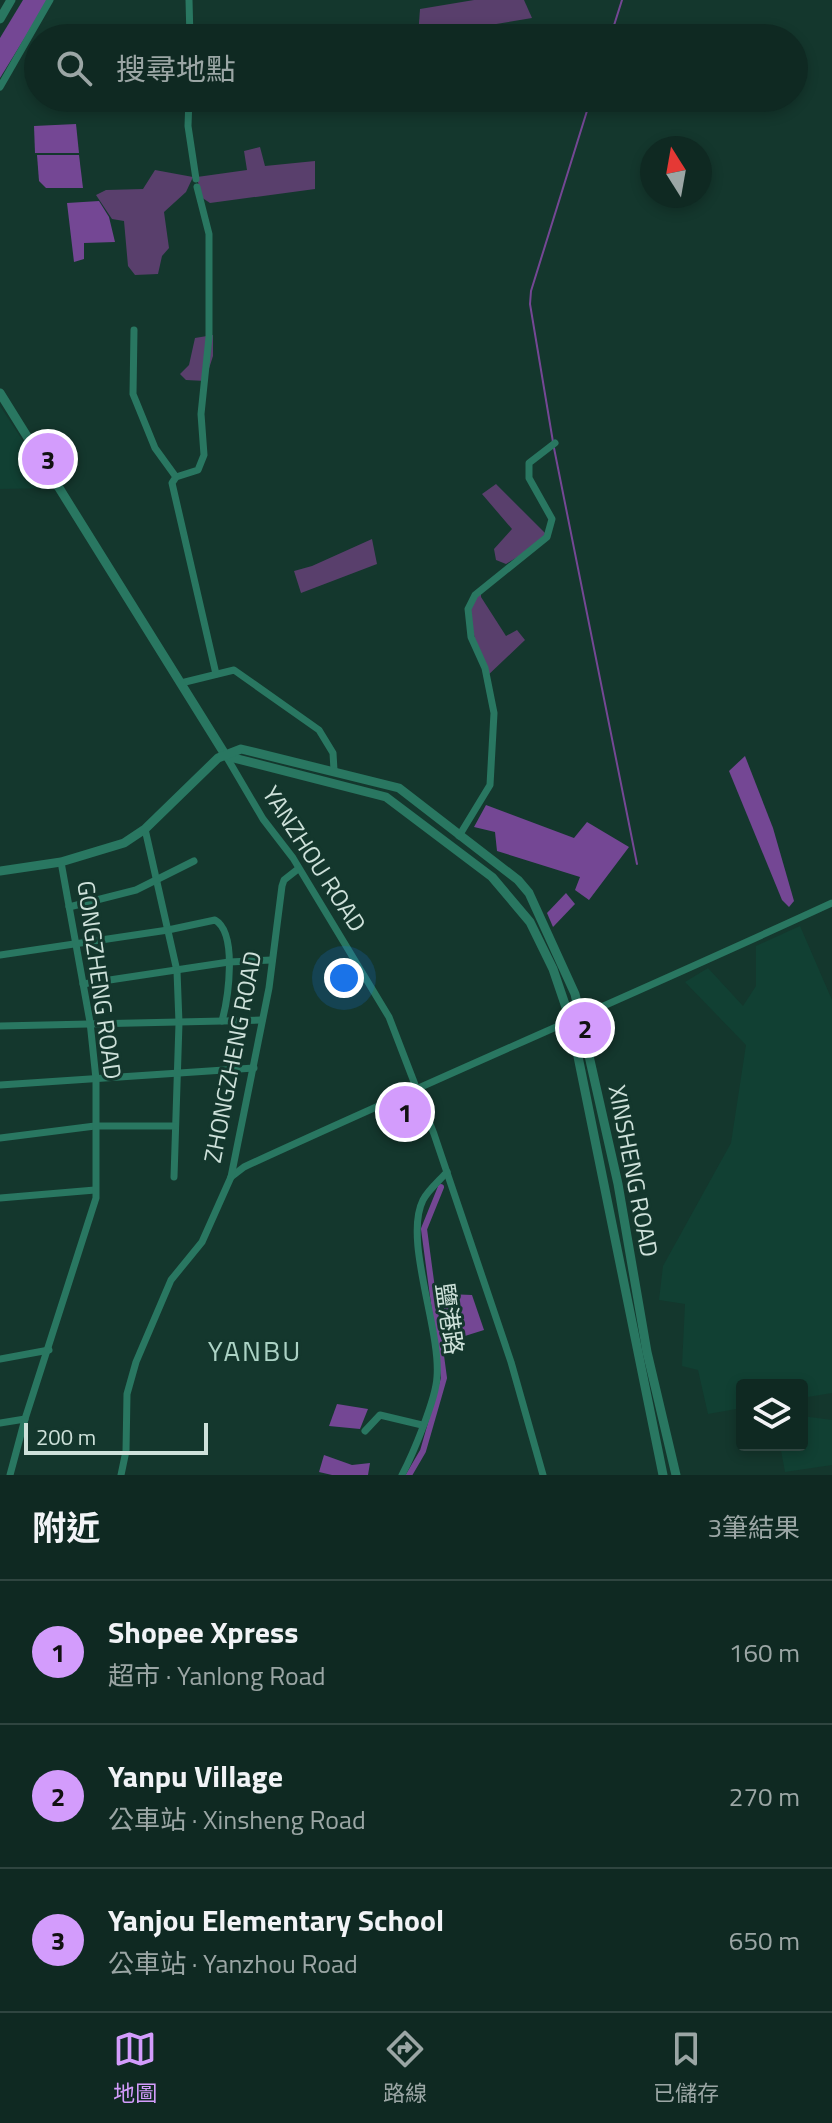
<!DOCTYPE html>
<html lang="zh-TW">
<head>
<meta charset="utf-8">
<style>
	:root { --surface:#0f2922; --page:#18312a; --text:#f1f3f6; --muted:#9ba6a5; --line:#2f4540; --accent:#d39cfc }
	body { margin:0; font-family:"Titillium Web","Noto Sans TC",sans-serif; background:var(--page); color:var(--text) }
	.controls { position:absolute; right:24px; bottom:24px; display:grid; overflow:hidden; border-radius:8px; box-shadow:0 4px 12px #0003 }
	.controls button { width:72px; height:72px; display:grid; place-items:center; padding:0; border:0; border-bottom:2px solid var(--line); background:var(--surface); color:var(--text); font:40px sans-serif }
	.compass { position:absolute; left:640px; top:136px; width:72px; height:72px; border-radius:50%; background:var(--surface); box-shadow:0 4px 12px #0003; rotate:349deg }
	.scale { position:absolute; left:24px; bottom:20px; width:184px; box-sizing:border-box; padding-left:8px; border:4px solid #cee1da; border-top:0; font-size:22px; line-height:28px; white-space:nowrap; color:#cee1da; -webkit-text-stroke:6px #14372d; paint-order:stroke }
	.you { position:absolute; left:344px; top:978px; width:28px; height:28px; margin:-20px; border:6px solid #fff; border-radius:50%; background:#1a73e8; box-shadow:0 0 0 12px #1a73e833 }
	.badge { display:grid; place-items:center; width:52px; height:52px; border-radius:50%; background:var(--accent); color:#111; font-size:26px; font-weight:700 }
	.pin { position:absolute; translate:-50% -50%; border:4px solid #fff; box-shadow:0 2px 8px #0006 }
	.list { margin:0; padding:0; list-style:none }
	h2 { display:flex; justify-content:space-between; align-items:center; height:104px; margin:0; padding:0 32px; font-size:34px }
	h2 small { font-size:26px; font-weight:400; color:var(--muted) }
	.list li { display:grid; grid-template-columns:52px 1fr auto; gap:24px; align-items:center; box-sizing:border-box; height:144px; padding:0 32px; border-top:2px solid var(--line) }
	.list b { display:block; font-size:30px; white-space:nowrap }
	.list p { margin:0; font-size:26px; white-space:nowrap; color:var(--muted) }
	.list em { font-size:26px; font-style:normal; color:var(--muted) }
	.icon { flex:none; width:44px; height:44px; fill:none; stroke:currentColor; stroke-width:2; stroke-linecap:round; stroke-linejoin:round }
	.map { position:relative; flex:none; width:832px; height:1475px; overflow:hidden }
	.search { position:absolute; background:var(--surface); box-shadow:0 4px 12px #0003; left:24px; right:24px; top:24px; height:88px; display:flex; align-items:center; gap:20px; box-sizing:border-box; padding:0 28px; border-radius:44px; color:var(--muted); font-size:30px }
	.sheet { height:536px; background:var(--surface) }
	nav { display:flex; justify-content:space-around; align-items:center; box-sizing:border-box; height:112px; border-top:2px solid var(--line); background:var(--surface); font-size:22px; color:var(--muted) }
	nav a { display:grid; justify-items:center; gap:4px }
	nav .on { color:var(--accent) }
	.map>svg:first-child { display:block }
	.built { fill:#114033 }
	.green { fill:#593f6c }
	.water { fill:#744794 }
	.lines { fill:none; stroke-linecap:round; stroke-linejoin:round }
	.stream { stroke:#744794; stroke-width:2 }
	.canal { stroke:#744794; stroke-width:6 }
	.minor { stroke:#297761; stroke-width:7 }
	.tertiary { stroke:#297761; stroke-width:9 }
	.labels { text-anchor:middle; stroke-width:6; stroke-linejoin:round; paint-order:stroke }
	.street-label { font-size:24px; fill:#cee1da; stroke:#14372d }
	.quarter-label { font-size:28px; letter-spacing:2px; fill:#acd3c5; stroke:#14372d }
</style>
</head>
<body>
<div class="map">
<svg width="832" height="1475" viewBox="0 0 832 1475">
	<rect width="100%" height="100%" fill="#14372d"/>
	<g class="built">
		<polygon points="0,406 54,488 0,489"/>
		<polygon points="800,926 832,1000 832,1393 802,1398 802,1385 742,1385 742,1408 708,1414 698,1370 682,1366 685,1304 659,1300 663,1266 731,1143 746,1045 685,982 708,968 743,1006 756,986 756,946"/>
		<polygon points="802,1416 832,1420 832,1465 785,1472 780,1445 802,1445"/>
	</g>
	<g class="green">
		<polygon points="474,0 524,0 532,18 418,37 420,9"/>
		<polygon points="260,147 265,166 315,161 315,189 210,203 201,197 197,177 247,170 244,151"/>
		<polygon points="155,170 193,177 186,192 164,212 169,248 162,256 158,274 135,275 128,266 124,221 112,219 96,195 106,190 143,189"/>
		<polygon points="213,335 213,356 205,381 186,380 180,374 189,365 195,338"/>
		<polygon points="496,484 546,534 531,549 506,564 496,560 494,549 512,529 482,494"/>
		<polygon points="372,539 377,564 301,593 294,571 312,566"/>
		<polygon points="481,586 481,597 506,636 517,630 525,640 485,678 467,608"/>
	</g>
	<g class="water">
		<polygon points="23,0 48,0 0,78 0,38"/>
		<polygon points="76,124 79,153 35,153 34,126"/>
		<polygon points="37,155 79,155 83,188 46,188 39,181"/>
		<polygon points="99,201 109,217 115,242 84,243 84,259 74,262 67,203"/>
		<polygon points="745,756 773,828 794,901 789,907 782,900 729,771"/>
		<polygon points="486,805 574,838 587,822 629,847 589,900 575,890 580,877 497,851 495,832 474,827"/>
		<polygon points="566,893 575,904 553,927 547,913"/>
		<polygon points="448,1294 472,1295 484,1330 449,1341 442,1296"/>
		<polygon points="337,1404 368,1409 360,1429 329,1426"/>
		<polygon points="324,1455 352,1465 370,1463 368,1475 332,1475 319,1472"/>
	</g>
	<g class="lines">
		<g class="stream">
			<polyline points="610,38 622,0"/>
			<polyline points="553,442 530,304 531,291 591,98"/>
			<polyline points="554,448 637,864"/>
		</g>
		<polyline class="canal" points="409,1475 423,1451 444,1378 424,1229 441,1187"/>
		<g class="minor">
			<polyline points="189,0 190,38"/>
			<polyline points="0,87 50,0"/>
			<polyline points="189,98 188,126 196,179"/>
			<polyline points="197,187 209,234 209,337 201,414 204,455 198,470 176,477 172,483 216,674"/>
			<polyline points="134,330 133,394 155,448 176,477"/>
			<polyline points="181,683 234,670 319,730 333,753 334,770"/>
			<polyline points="226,756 263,819 293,858 389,1017 434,1134 511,1362 543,1475"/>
			<polyline points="145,829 177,971 179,1023 174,1177"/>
			<polyline points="459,836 490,785 494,713 485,668 471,637 468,609 475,595 547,537 552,519 529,478 529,463 555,443"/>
			<polyline points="69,907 136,890 194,861"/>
			<path d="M0 955 168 930 215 920C238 933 228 999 222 1021"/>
			<polyline points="83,984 229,962 272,960"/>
			<polyline points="0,1026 262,1020"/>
			<polyline points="0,1085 254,1068"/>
			<polyline points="0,1138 95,1126 175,1126"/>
			<path d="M231 1177 244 1167C439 1077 637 993 832 903"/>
			<polyline points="0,1198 95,1190"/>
			<polyline points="0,1359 49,1350"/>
			<polyline points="0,1423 25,1419"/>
			<polyline points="365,1431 380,1415 422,1425"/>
			<polyline points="10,1475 25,1419 96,1198 96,1079 90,1022 61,862"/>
			<polyline points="121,1475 126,1451 127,1394 136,1362 171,1280 202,1242 231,1177 269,988 282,886 284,880 298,869"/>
			<path d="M402 1475C413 1454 436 1399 437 1377 441 1329 403 1240 423 1200 428 1190 440 1180 447 1172"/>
		</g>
		<g class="tertiary">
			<polyline points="0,19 11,0"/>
			<polyline points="0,393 226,756"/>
			<polyline points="226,756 386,797 492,877 530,922 553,969 571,1022 663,1475"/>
			<polyline points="0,871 61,862 124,843 145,829 218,758 241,749 399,788 518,880 529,893 575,994 580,1016 618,1184 647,1352 676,1475"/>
		</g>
	</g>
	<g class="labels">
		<g class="street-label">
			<text transform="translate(314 859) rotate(57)" y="8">YANZHOU ROAD</text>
			<text transform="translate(99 980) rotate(82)" y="8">GONGZHENG ROAD</text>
			<text transform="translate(233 1057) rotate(-79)" y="8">ZHONGZHENG ROAD</text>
			<text transform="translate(633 1171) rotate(79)" y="8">XINSHENG ROAD</text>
			<text transform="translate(449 1319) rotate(82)" y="8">鹽港路</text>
		</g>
		<g class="quarter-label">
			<text x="255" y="1361">YANBU</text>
		</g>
	</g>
</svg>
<div class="controls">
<button><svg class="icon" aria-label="layers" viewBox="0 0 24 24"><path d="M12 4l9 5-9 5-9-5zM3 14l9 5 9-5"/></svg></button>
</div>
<svg class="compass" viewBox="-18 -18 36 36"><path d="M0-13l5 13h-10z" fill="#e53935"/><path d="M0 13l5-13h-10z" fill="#9ba6a5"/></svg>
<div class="scale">200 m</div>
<div class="you"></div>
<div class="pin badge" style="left:405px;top:1112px">1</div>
<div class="pin badge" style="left:585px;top:1028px">2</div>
<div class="pin badge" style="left:48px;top:459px">3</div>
<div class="search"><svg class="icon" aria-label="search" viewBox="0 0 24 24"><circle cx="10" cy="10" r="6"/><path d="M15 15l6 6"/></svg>搜尋地點</div>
</div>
<section class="sheet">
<h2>附近<small>3筆結果</small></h2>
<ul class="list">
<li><span class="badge">1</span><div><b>Shopee Xpress</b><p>超市 · Yanlong Road</p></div><em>160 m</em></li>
<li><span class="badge">2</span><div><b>Yanpu Village</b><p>公車站 · Xinsheng Road</p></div><em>270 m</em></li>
<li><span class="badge">3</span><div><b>Yanjou Elementary School</b><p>公車站 · Yanzhou Road</p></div><em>650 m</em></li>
</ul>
</section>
<nav>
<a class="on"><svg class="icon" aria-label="map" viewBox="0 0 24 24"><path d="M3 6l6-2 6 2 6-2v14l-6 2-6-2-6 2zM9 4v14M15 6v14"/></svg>地圖</a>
<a><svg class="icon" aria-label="directions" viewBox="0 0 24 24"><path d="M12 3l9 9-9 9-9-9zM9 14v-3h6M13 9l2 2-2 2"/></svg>路線</a>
<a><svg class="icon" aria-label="saved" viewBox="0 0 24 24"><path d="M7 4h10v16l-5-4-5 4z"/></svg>已儲存</a>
</nav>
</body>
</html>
